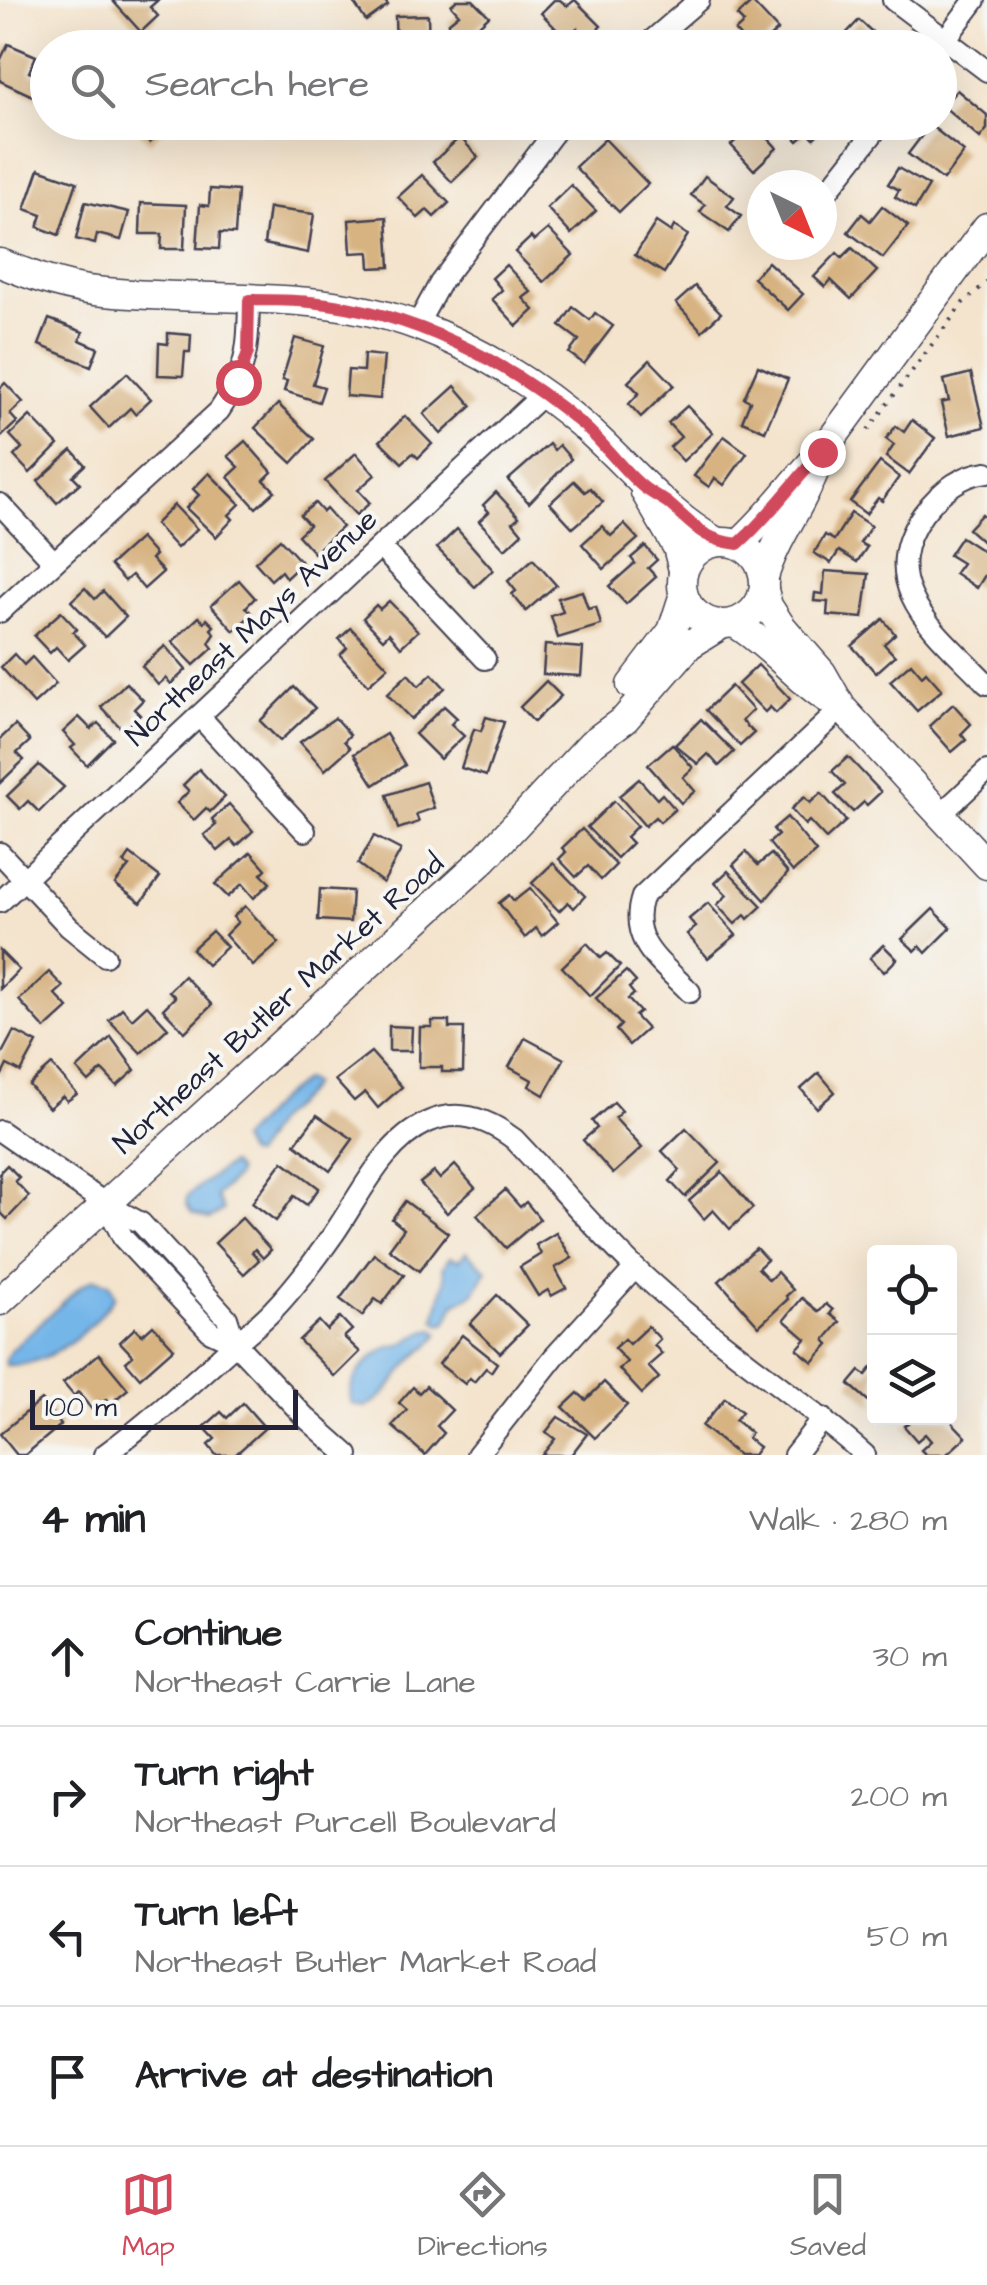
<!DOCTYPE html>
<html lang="en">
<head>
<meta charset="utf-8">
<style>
	:root { --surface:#fff; --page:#f6f6f6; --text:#202124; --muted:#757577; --line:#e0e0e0; --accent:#d1495b }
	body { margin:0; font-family:"Architects Daughter",sans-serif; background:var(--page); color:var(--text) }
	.controls { position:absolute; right:30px; bottom:30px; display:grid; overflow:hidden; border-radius:10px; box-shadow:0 10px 40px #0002 }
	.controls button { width:90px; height:90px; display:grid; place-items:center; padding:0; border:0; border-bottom:2px solid var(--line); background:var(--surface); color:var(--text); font:50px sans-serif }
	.compass { position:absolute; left:747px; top:170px; width:90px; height:90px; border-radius:50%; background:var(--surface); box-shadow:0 10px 40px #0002; rotate:137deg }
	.scale { position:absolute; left:30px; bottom:25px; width:268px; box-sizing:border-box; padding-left:10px; border:5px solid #22223b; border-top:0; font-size:28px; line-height:35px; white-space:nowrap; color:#22223b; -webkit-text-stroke:8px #f6f6f2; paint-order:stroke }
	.stop { position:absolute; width:30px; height:30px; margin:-22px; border:8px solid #d1495b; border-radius:50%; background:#fff }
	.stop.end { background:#d1495b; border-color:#fff; box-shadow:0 2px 10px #0008 }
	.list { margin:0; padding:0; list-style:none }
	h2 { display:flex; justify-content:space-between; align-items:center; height:130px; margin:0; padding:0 40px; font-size:42px }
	h2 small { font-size:32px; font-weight:400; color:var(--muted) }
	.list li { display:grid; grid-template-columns:65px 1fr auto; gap:30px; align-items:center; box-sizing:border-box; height:140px; padding:0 40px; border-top:2px solid var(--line) }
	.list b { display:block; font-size:38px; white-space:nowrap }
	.list p { margin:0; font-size:32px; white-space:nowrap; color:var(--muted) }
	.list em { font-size:32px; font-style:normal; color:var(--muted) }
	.icon { flex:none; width:55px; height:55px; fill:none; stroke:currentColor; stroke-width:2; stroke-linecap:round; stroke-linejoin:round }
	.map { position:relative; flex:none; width:987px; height:1455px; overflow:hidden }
	.search { position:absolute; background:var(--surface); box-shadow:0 10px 40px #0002; left:30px; right:30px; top:30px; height:110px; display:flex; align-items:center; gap:25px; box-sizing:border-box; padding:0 35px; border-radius:55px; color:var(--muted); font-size:38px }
	.sheet { height:690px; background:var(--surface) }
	nav { display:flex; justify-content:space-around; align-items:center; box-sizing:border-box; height:140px; border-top:2px solid var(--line); background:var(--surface); font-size:28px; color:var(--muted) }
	nav a { display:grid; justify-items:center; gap:5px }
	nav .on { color:var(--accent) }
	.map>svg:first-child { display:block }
	.water { fill:#75b6e9; stroke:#4c6c92; stroke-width:2.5 }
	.building { fill:#d7b382 }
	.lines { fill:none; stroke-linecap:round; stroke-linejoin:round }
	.street-casing { stroke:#423f51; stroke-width:24 }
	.secondary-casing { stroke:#423f51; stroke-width:31 }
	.path { stroke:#423f51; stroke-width:4; stroke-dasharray:2.5 8; stroke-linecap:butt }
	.street { stroke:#fff; stroke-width:20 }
	.secondary { stroke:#fff; stroke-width:28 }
	.route { stroke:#d1495b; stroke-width:12 }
	.labels { text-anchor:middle; stroke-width:8; stroke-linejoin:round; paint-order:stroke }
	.street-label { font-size:30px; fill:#22223b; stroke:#f6f6f2 }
</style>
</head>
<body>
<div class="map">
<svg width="987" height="1455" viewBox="0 0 987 1455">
	<rect width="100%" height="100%" fill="#f6f6f2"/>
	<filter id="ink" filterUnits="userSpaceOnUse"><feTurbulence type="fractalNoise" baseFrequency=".01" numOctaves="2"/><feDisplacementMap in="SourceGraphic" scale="20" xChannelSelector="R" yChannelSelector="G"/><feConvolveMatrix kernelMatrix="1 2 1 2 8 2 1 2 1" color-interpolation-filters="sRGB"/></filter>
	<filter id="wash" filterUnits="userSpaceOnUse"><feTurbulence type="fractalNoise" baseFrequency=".0048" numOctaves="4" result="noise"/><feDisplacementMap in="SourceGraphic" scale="40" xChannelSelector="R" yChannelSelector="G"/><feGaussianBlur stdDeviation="2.25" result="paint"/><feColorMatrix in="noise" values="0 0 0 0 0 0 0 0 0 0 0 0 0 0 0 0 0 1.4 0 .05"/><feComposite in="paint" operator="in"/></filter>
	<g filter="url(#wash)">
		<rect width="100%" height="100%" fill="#f4e4cd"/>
		<g class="water">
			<path d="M304 1080 312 1084C302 1102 288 1107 276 1121 268 1130 261 1146 253 1156L248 1155 240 1140 281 1097Z"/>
			<path d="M231 1164 237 1171 236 1177 216 1196 223 1210 209 1219 192 1213 186 1204 187 1197C192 1191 224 1167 231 1164Z"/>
			<polygon points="466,1252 487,1270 473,1294 455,1304 447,1322 442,1324 435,1320 445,1279 443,1267 450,1257 459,1260"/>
			<path d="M94 1279 109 1283 115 1296C90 1331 49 1367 6 1365L5 1360 10 1351 81 1286Z"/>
			<path d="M434 1329 439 1333C433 1345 420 1351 411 1361 395 1378 387 1398 365 1407L352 1404C344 1382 370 1355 390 1347 395 1346 400 1346 405 1343 416 1337 421 1330 434 1329Z"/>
		</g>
		<g id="blocks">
			<g class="building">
				<polygon points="112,0 158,0 150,7 158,16 141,32"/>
				<polygon points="352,0 384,0 388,5 366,21"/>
				<polygon points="457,0 473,0 489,16 463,40 448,23 459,14 451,5"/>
				<polygon points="554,0 560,0 567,6 575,0 601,26 588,39 577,28 566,39 541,13"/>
				<polygon points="752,2 778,30 758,48 750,48 735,31 744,23 737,16"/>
				<polygon points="428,15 429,48 396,48 395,16"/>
				<polygon points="859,20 890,48 851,48 841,39"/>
				<polygon points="8,44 36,56 29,72 46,79 37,98 0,81 0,61"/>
				<polygon points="957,90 987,115 987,129 980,138 943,106"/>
				<polygon points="130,122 170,122 150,143"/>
				<polygon points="780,122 829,122 814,138 808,132 798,141"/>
				<polygon points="754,123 777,148 754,170 731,145"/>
				<polygon points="930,125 964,152 943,180 908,154"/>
				<polygon points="460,137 478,157 452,182 433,162"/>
				<polygon points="605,139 648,184 619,212 575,167"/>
				<polygon points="898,168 929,186 915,209 895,197 899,190 888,184"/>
				<polygon points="39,169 77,182 59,235 38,227 42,215 25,209"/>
				<polygon points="422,175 449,203 434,217 427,210 418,218 398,197"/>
				<polygon points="705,176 734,197 727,206 741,216 729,232 700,212 705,205 691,195"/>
				<polygon points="571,185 596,211 571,234 547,208"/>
				<polygon points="210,189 238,191 235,234 220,233 219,249 197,248 200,205 209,206"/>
				<polygon points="85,202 129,212 121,240 97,234 95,244 76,239"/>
				<polygon points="141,203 186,205 184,249 161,249 162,234 140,234"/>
				<polygon points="882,206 908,226 883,258 848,232 862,214 870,221"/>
				<polygon points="269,208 314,214 308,253 264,244"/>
				<polygon points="387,217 390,267 370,268 369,252 351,253 349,220"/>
				<polygon points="656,222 671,232 674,226 688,235 664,273 635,255"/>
				<polygon points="548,229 573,255 544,282 515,252 531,237 534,241"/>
				<polygon points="852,248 877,271 851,299 831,280 825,287 814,277 837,253 842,258"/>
				<polygon points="768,262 803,294 788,310 753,278"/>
				<polygon points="506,265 531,292 523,298 534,310 517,326 492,299 502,290 492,278"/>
				<polygon points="695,286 721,313 702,331 676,303"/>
				<polygon points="573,307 590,320 595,313 613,326 584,364 569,353 579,340 560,326"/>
				<polygon points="49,319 83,332 80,340 98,348 91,366 39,345"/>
				<polygon points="168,333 191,335 190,352 185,352 183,376 158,375 159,343 168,344"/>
				<polygon points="295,338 324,346 313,384 324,387 319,402 284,391 287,381 282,380"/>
				<polygon points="364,354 384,356 380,399 346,396 348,370 363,371"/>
				<polygon points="650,360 674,385 641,417 629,404 639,393 628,382"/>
				<polygon points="758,366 788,379 765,431 742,421 750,401 744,398"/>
				<polygon points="127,373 151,399 135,414 130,408 109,428 90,407"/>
				<polygon points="971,373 984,427 949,436 941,403 949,401 944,380"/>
				<polygon points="5,383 23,402 10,414 17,422 0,438 0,388"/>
				<polygon points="455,386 472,406 441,434 424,414"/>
				<polygon points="278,404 314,439 292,463 255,428"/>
				<polygon points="687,406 713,433 683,461 670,447 681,437 668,423"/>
				<polygon points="30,416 58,445 30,473 14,456 22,448 10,435"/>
				<polygon points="405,416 432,444 418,458 413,453 402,463 380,441"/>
				<polygon points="912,420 935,438 909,474 886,457 894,445 886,439 896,426 904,432"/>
				<polygon points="724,436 747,453 724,485 715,478 709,487 694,476"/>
				<polygon points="245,441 272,472 264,480 275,491 256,508 228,477 239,467 228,456"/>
				<polygon points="549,444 554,450 559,445 571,459 529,503 508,480"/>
				<polygon points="72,450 85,465 73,476 80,483 57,503 38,481"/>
				<polygon points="356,453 375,475 358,490 370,503 356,515 325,481"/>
				<polygon points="880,462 899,477 882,501 878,498 866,514 850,502"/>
				<polygon points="209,473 240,504 229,515 233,519 216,537 186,508 199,495 193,489"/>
				<polygon points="574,481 585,492 590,488 603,502 573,528 550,503"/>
				<polygon points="496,492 519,517 513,522 522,533 505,549 479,521 489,512 483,505"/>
				<polygon points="315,503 323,512 326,509 342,527 314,553 298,535 309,525 300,515"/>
				<polygon points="174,505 197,529 177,548 155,524"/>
				<polygon points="851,513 871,526 860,543 867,547 857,562 839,551 831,563 814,553 825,535 834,540"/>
				<polygon points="982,514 987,518 987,546 968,529"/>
				<polygon points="624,524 638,539 604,569 582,544 602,526 611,536"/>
				<polygon points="457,529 493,570 475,587 437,548"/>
				<polygon points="961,537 987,554 987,572 977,588 955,573 962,563 949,555"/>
				<polygon points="140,538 155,555 151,559 163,572 144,589 132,575 125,581 110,565"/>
				<polygon points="280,539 302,563 286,578 281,571 271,580 255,562"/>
				<polygon points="645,546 657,560 648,568 656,577 626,604 609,586 635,563 631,558"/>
				<polygon points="533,559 556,585 526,611 512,594 516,591 508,581"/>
				<polygon points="825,571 869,574 863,618 827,615 828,602 814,601 815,593 823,594"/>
				<polygon points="239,580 255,598 246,607 252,614 234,631 211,605"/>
				<polygon points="85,588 95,599 103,591 126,617 105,637 71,601"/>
				<polygon points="582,591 588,609 596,607 601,625 558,638 551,616 563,612 558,598"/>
				<polygon points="389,601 418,631 401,647 389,633 383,639 363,618 376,605 380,609"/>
				<polygon points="61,612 77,629 73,632 85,645 68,660 56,647 50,653 34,636"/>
				<polygon points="199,617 204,622 207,619 214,626 211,629 215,634 209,643 213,648 194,665 172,642"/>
				<polygon points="883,619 895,634 884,644 895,656 876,673 852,646"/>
				<polygon points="351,628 388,667 368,685 340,655 347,648 339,639"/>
				<polygon points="545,645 583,648 581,676 543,674"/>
				<polygon points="165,646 186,670 171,684 166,678 158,685 142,666"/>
				<polygon points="14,654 24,665 32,657 56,684 34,704 1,667"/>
				<polygon points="911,663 922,676 926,672 942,690 917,711 890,681"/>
				<polygon points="758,665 790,699 776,713 770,707 765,712 738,684"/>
				<polygon points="408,674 419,686 432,674 445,688 411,719 387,694"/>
				<polygon points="546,681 561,696 534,722 520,707"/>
				<polygon points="126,683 143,700 134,709 140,715 124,731 101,707"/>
				<polygon points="731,686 753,710 742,721 754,733 740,746 706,710"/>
				<polygon points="294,687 315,708 280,741 260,721"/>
				<polygon points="953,704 971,724 961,734 966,740 952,752 929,726"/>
				<polygon points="444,706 457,718 451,724 464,736 440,759 415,734"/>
				<polygon points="79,717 91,729 98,723 113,739 87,765 71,748 75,745 63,732"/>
				<polygon points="486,717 504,722 486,776 461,768 474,729 481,731"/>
				<polygon points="335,718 350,735 344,741 350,748 325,770 300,742"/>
				<polygon points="701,719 734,752 719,766 708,754 698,764 675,745"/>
				<polygon points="15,725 30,741 17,753 24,760 0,783 0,739"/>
				<polygon points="386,734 405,765 374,785 354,754"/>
				<polygon points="672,744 693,768 683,777 695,791 681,803 648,765"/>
				<polygon points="848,757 881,792 867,805 864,802 853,812 835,794 845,785 832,771"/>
				<polygon points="39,765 64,787 39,812 28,801 20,809 7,796"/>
				<polygon points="199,769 225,797 210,812 206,808 194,820 177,803 189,791 183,785"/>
				<polygon points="639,779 657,799 662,794 675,809 660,822 655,817 645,826 619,796"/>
				<polygon points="425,782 434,808 416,814 419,822 398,829 387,795"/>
				<polygon points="821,793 846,821 826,839 809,821 805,825 791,809 804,797 810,803"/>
				<polygon points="614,801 637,826 626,837 632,843 617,858 587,827"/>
				<polygon points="229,804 253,831 237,846 231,840 218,851 204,835 216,825 212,819"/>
				<polygon points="787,817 816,852 793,872 769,843 778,835 773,829"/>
				<polygon points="582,829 616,865 601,880 588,866 576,877 559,859 566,852 562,848"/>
				<polygon points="374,836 401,850 383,883 358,864"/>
				<polygon points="251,852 266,869 261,874 270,883 254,898 242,884 228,897 215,884"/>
				<polygon points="746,852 758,865 771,854 788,873 765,900 733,865"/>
				<polygon points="130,854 160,877 141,903 115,884 129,866 124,863"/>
				<polygon points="553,863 585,896 574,908 568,902 559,911 532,883"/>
				<polygon points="728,871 762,906 748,919 745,915 735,924 717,905 727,895 715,883"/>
				<polygon points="530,888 558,922 542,936 536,928 525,938 499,903 509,895 514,901"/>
				<polygon points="320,889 352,891 350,922 318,920"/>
				<polygon points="708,903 736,935 708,958 687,934 696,927 689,919"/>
				<polygon points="245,906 279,943 253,966 225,935 238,922 233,917"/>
				<polygon points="933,909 951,928 926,953 920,946 915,951 902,939"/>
				<polygon points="212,931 227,947 207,965 192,949"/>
				<polygon points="587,943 601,958 607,953 620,966 590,996 562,967"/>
				<polygon points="883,945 897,959 884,972 870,958"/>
				<polygon points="0,951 19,970 0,989"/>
				<polygon points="626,971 636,982 629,988 634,994 628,999 640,1012 635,1016 647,1029 629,1045 616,1030 621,1025 596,998"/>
				<polygon points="49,972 63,987 55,994 68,1008 45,1029 19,1000"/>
				<polygon points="184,976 212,1005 185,1032 163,1009 175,997 169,991"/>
				<polygon points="147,1005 168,1028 141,1053 109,1020 122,1008 132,1019"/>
				<polygon points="432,1021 449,1021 449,1028 464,1028 463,1072 442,1072 442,1067 419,1067 420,1027 432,1027"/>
				<polygon points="389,1026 412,1027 411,1051 389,1051"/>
				<polygon points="14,1031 37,1043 21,1072 7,1065 0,1079 0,1057"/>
				<polygon points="111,1037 135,1070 117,1086 102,1070 89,1082 77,1069"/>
				<polygon points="525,1038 564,1059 544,1095 529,1086 532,1080 509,1067"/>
				<polygon points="371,1052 402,1087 378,1108 365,1092 354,1101 335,1080"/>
				<polygon points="52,1065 77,1094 67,1101 63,1096 49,1108 29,1085"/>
				<polygon points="819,1073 835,1092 817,1108 801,1089"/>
				<polygon points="614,1102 622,1111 615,1118 642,1148 613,1174 583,1140 597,1128 592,1121"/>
				<polygon points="317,1115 353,1139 330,1171 295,1144"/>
				<polygon points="686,1128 720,1163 685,1197 670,1181 680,1170 662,1151"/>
				<polygon points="283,1161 319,1188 307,1205 294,1196 276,1221 252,1203"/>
				<polygon points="7,1165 19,1177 15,1181 29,1196 7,1219 0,1212 0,1172"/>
				<polygon points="455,1165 475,1188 447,1213 420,1183 434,1172 440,1179"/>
				<polygon points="722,1172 753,1208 730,1229 713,1210 704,1219 689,1201"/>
				<polygon points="505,1190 520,1207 526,1202 540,1219 506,1248 477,1215"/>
				<polygon points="405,1201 448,1233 419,1271 389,1249 404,1229 392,1219"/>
				<polygon points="242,1218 271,1250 263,1258 255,1249 252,1252 259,1260 244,1274 215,1243"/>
				<polygon points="556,1233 572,1258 555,1268 566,1288 551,1296 548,1290 538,1296 520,1267 541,1254 536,1245"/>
				<polygon points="756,1248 767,1260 758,1268 769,1280 777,1272 793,1290 786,1296 788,1299 759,1326 719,1281"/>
				<polygon points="374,1254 404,1275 382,1304 375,1299 362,1316 340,1299"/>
				<polygon points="497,1295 528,1325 500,1353 470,1324"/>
				<polygon points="802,1298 819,1312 826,1304 833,1310 830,1314 840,1322 825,1340 829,1344 813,1362 797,1349 806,1339 784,1320"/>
				<polygon points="340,1317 352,1330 344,1337 360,1352 335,1377 299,1340 319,1321 327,1330"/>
				<polygon points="153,1325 174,1348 140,1378 126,1362 133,1356 120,1342 135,1328 142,1335"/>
				<polygon points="648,1326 660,1339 654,1345 662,1354 648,1366 659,1378 642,1394 619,1369 627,1362 614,1348 624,1339 629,1344"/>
				<polygon points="462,1335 497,1363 491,1372 486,1368 474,1382 470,1378 465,1384 439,1364"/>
				<polygon points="99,1354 128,1389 111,1403 107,1399 93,1411 78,1392 74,1396 63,1383"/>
				<polygon points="874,1365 874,1406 849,1384 860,1371 866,1375"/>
				<polygon points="604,1382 627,1405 595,1438 563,1407 578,1393 586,1400"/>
				<polygon points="426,1386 452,1410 437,1426 444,1433 425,1455 392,1426 407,1410 399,1403 413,1387 419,1393"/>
				<polygon points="725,1398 742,1412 735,1420 751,1433 747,1438 759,1447 753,1455 738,1455 702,1426"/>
				<polygon points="41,1400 61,1425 25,1455 17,1455 0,1434"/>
				<polygon points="243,1403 265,1428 235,1455 216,1455 208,1445 215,1439 204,1427 221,1412 227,1418"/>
				<polygon points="558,1417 587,1434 571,1455 542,1455 555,1439 546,1432"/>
				<polygon points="914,1418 948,1418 966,1437 946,1455 926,1455 921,1450 931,1441 925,1434 917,1441 904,1426"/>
			</g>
		</g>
	</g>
	<g filter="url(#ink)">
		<use href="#blocks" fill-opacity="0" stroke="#423f51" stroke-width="2.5"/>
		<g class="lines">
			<g class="street-casing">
				<g id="street">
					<polyline points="893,0 987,71"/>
					<polyline points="643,48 699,0"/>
					<polyline points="939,48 975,0"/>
					<polyline points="822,198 882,122"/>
					<polyline points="417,325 440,283 562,122"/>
					<path d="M987 472C960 475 939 493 923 514 871 587 940 634 987 684"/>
					<polyline points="0,504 54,562"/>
					<polyline points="380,547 485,659"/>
					<path d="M0 612 219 411C248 368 248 350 249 300"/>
					<polyline points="199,716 305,831"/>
					<polyline points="940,815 987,771"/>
					<polyline points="0,853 69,927 105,956"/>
					<polyline points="0,902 542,395"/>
					<path d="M690 992C662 963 627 942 642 897L842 708"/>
					<polyline points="0,1131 106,1204 141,1223 227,1318 235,1343"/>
					<polyline points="106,1204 123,1238 211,1332 235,1343 305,1417 348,1455"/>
					<path d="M104 1455C148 1423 187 1387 227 1351 242 1337 259 1325 273 1310 296 1286 316 1259 335 1232 361 1194 384 1142 428 1122 459 1108 489 1120 514 1139 554 1181 592 1226 634 1267 706 1336 791 1390 865 1455"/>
					<polyline points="477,1455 554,1357 635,1268"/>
					<polyline points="794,1455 823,1418"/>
				</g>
			</g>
			<g class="secondary-casing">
				<g id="secondary">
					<path d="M0 263C30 275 62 287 95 291 201 303 316 287 418 326 477 348 538 386 586 428 629 466 666 514 717 542"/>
					<polyline points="645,492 677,547 683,570"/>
					<circle cx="723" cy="583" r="41"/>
					<path d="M738 544C769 517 793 482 822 452L987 227"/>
					<path d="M764 577C776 537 802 506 816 467"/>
					<polyline points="764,590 768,606 781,626 822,673 842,708 987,865"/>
					<path d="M736 624C775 648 797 681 836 704"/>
					<polyline points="631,685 672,631 683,597"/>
					<polyline points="0,1301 484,859 591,744 625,719 689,645 721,625"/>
				</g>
			</g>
			<polyline class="path" points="868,430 963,303 987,282"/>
			<use href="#street" class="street"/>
			<use href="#secondary" class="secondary"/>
		</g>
	</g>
	<g class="lines" filter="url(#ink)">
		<path class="route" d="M238 382 248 352 249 300C269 300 290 300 310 302 411 311 508 361 584 426 605 444 621 469 642 486 650 493 660 497 668 503 694 525 702 540 738 544 769 517 793 482 822 452"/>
	</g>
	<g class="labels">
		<g class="street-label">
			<text transform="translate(251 627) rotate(-43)" y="10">Northeast Mays Avenue</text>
			<text transform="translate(278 1003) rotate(-42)" y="10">Northeast Butler Market Road</text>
		</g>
	</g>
</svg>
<div class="controls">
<button><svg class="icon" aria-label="locate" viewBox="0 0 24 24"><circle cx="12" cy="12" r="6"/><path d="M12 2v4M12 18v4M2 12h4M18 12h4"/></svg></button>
<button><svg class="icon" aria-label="layers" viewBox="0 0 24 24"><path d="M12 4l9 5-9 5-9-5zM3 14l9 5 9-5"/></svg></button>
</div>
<svg class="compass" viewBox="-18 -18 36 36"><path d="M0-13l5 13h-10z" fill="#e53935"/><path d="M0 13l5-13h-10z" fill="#757577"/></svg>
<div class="scale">100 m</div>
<div class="stop" style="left:238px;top:382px"></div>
<div class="stop end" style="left:822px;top:452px"></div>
<div class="search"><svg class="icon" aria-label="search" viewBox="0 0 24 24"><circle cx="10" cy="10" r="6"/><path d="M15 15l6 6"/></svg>Search here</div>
</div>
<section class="sheet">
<h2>4 min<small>Walk · 280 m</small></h2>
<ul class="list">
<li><svg class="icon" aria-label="ahead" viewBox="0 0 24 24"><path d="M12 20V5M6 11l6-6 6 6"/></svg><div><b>Continue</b><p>Northeast Carrie Lane</p></div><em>30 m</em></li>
<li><svg class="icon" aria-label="right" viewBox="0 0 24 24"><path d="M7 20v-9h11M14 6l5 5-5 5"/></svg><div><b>Turn right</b><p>Northeast Purcell Boulevard</p></div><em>200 m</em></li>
<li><svg class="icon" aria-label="left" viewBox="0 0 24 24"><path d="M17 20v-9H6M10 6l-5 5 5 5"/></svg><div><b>Turn left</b><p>Northeast Butler Market Road</p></div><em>50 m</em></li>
<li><svg class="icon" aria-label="arrive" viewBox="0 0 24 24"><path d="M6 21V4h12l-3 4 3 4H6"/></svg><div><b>Arrive at destination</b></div></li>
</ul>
</section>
<nav>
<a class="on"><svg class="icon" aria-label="map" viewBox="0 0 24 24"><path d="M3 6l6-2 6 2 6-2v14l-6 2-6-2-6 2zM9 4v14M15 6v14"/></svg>Map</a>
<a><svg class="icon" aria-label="directions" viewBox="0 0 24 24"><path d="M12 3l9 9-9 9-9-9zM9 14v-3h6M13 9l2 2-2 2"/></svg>Directions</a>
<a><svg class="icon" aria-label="saved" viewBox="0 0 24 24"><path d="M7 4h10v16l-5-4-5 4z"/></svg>Saved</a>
</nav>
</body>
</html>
